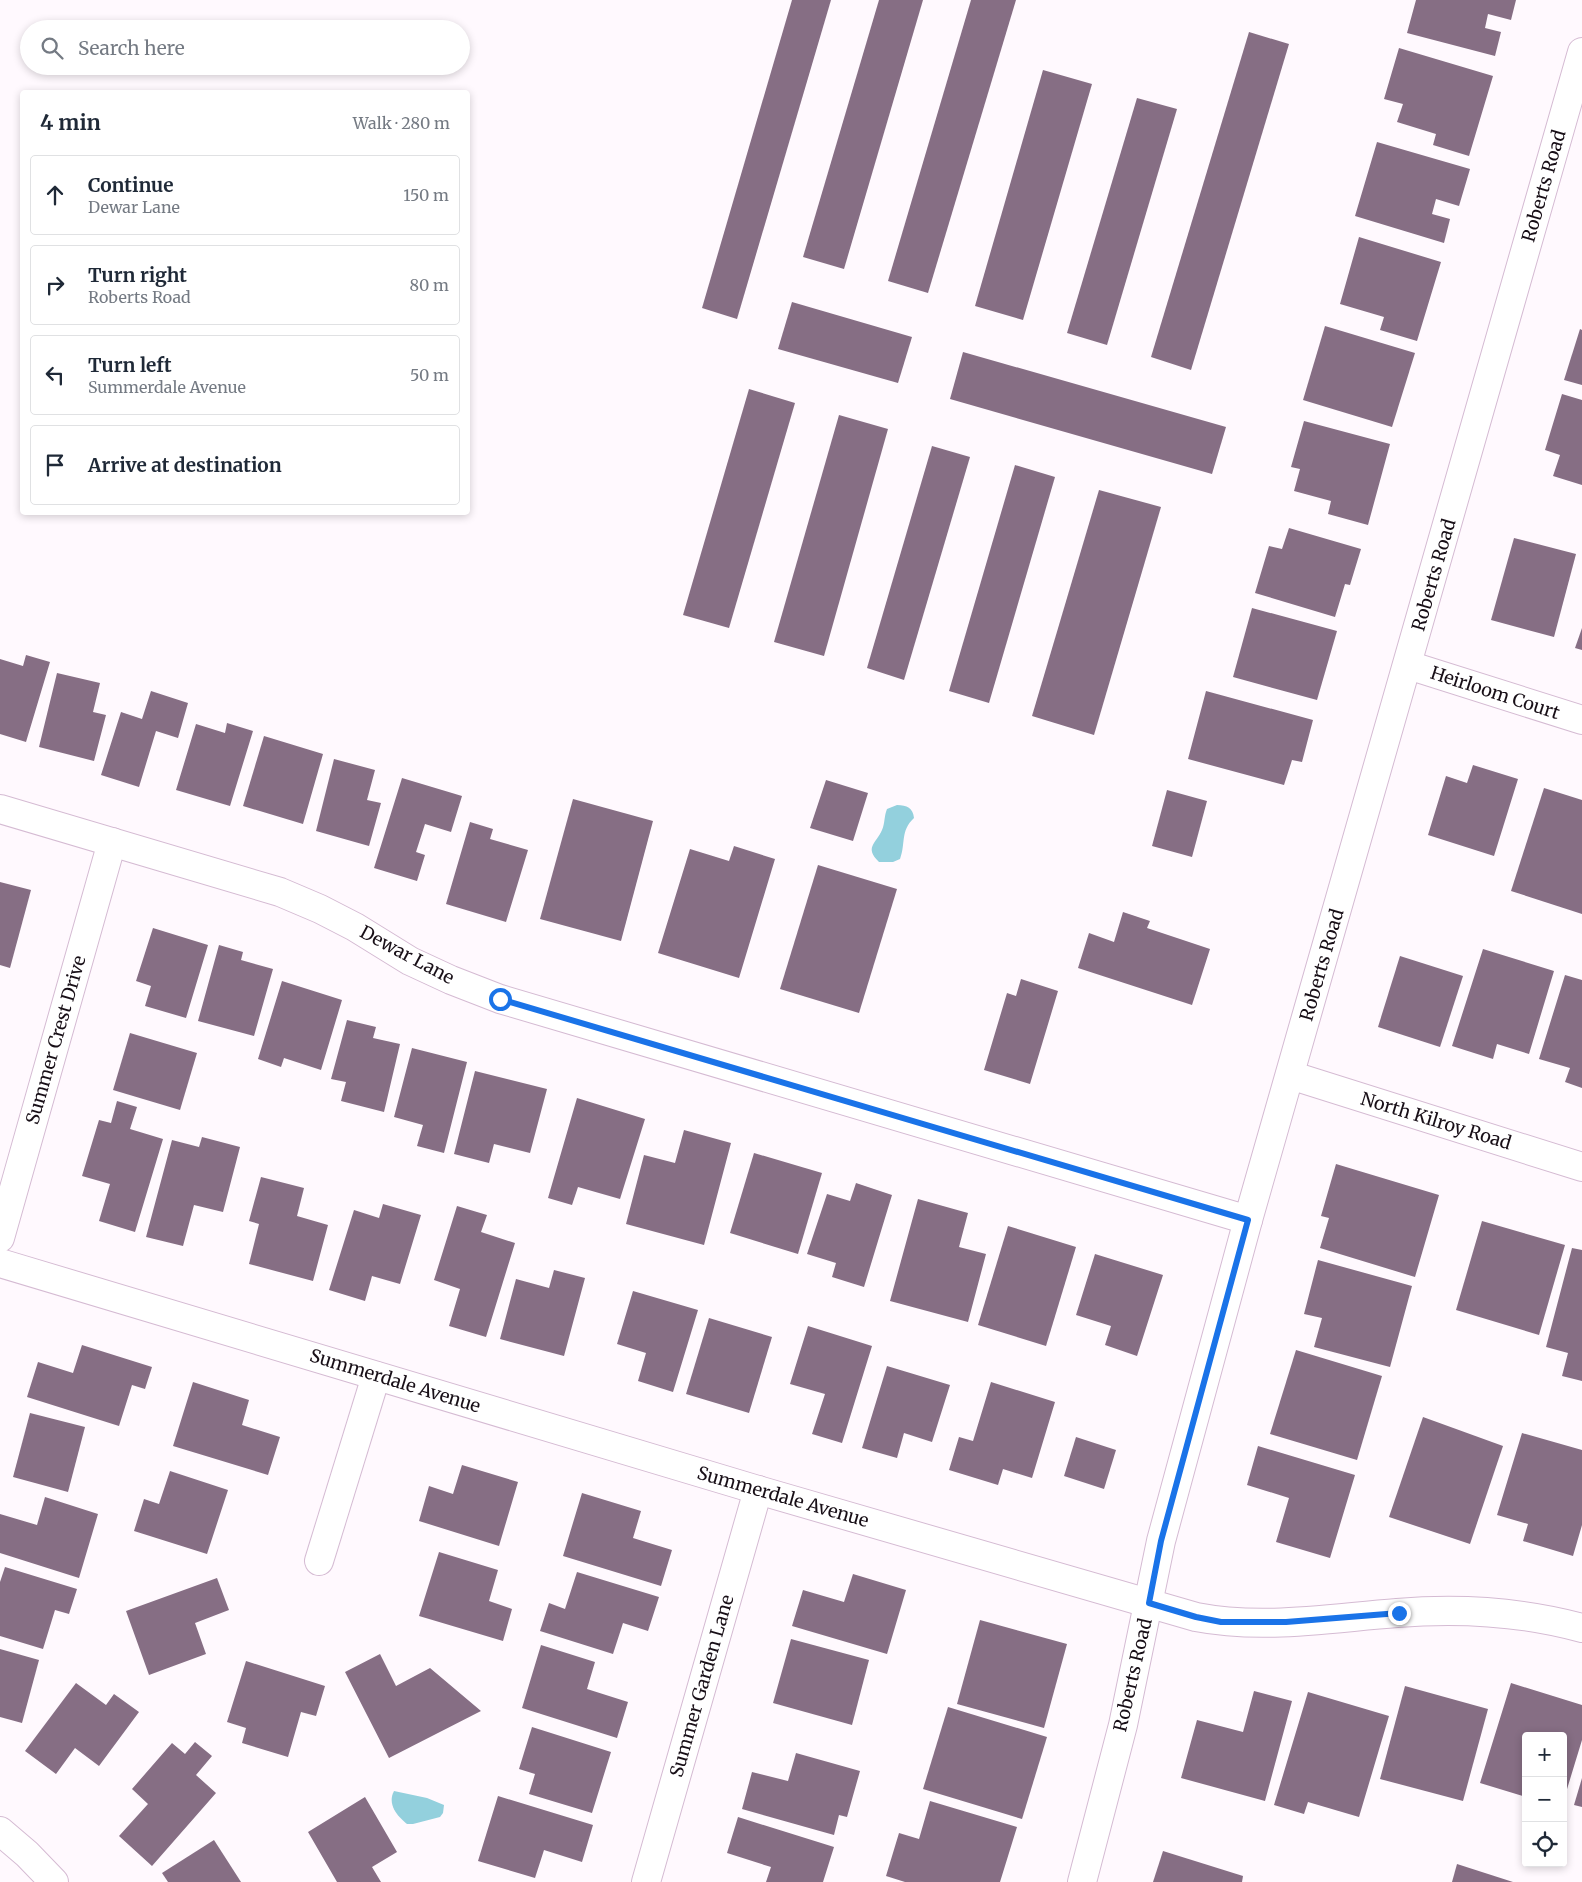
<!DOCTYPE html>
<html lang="en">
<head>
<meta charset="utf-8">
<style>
	:root { --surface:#fff; --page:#f6f6f7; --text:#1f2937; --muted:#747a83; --line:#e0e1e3 }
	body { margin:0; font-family:Merriweather,serif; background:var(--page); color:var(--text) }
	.controls { position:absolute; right:15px; bottom:15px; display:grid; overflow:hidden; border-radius:5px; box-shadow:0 2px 8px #0003 }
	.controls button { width:45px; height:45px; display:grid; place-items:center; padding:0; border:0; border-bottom:1px solid var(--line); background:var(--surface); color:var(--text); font:25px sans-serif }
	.stop { position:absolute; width:15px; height:15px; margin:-11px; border:4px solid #1a73e8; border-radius:50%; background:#fff }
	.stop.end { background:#1a73e8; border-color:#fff; box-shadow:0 1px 5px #0008 }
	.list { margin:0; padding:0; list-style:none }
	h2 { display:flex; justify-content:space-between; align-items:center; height:65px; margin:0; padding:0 20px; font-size:21px }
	h2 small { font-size:16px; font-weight:400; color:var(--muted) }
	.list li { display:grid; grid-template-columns:32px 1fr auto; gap:15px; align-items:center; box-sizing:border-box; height:80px; margin:0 10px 10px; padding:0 10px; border:1px solid var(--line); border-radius:5px }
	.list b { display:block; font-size:19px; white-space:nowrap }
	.list p { margin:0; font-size:16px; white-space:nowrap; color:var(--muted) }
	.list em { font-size:16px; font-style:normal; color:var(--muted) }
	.icon { flex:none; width:28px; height:28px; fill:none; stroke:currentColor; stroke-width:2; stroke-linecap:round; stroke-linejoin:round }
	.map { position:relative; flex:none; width:1582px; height:1882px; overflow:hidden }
	.search { position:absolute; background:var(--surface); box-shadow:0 2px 8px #0003; left:20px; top:20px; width:450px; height:55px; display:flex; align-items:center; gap:12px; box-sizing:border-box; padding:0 18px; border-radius:28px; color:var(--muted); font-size:19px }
	.panel { position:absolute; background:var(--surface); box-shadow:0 2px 8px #0003; left:20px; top:90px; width:450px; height:425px; border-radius:5px }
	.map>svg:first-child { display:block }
	.water { fill:#93d0dd }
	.building { fill:#866e84 }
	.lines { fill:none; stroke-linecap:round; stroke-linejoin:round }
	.street-casing { stroke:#d5bbd3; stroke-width:30 }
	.street { stroke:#fff; stroke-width:28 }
	.route { stroke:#1a73e8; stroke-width:6 }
	.labels { text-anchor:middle; stroke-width:4.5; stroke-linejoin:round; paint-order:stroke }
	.street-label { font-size:18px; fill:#180f17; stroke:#fff }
</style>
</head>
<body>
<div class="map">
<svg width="1582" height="1882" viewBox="0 0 1582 1882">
	<rect width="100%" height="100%" fill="#fff9fe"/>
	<g class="water">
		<path d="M897 805C907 805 913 808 914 818 900 831 906 843 900 859L893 862H879C864 847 876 844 882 830 885 823 884 816 887 809Z"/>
		<path d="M394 1791 427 1798 444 1805 443 1813 440 1817 413 1824H407C397 1816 387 1804 394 1791Z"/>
	</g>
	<g class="building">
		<polygon points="792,0 831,0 737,319 702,308"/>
		<polygon points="879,0 923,0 844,269 803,257"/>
		<polygon points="971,0 1016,0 928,293 888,281"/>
		<polygon points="1416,0 1516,0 1511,20 1488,14 1485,28 1501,32 1495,56 1407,33"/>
		<polygon points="1249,32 1289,44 1191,370 1151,357"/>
		<polygon points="1399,48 1493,76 1469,156 1433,145 1436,134 1397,122 1403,104 1384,99"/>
		<polygon points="1043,70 1092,84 1023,320 975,306"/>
		<polygon points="1137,98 1177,109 1107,345 1067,333"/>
		<polygon points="1377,142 1470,169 1459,206 1436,199 1432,214 1450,219 1444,243 1355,216"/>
		<polygon points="1359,237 1441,262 1417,341 1380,330 1384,317 1340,304"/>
		<polygon points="792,302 912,337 898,383 778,349"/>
		<polygon points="1325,326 1415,353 1392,427 1303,400"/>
		<polygon points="1580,329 1582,330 1582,385 1564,380"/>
		<polygon points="963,352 1226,427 1212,474 950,399"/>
		<polygon points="749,389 795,403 729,628 683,615"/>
		<polygon points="1562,394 1582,400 1582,485 1553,476 1560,455 1545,450"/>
		<polygon points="839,415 888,429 824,656 774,642"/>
		<polygon points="1304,421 1390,444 1368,525 1328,514 1331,501 1294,491 1300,469 1291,467"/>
		<polygon points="932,446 970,457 904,680 867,668"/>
		<polygon points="1015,465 1055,477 989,703 949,691"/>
		<polygon points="1099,490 1161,507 1094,735 1032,716"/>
		<polygon points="1289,528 1361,549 1350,585 1345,584 1335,617 1255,593 1269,546 1282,549"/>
		<polygon points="1514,538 1576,554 1554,637 1491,620"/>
		<polygon points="1252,608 1337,631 1317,700 1233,677"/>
		<polygon points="1582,628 1582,650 1575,648"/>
		<polygon points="26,655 50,662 26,742 0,734 0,659 23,666"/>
		<polygon points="57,673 100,683 93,712 106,715 94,761 39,747"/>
		<polygon points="151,691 188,703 178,738 156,731 139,787 101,775 121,712 142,719"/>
		<polygon points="1206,691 1313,720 1302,762 1292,760 1284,785 1188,759"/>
		<polygon points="227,723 253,731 230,806 176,790 196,724 225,733"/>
		<polygon points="264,736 323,754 303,824 243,806"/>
		<polygon points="334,759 375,770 367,800 381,803 369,846 316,831"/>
		<polygon points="1473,765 1518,779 1494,856 1428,835 1446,776 1467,783"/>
		<polygon points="402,778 462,796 451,832 425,824 416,852 425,855 417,881 374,868"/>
		<polygon points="826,780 868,793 853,841 810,828"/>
		<polygon points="1544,788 1582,800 1582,914 1511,891"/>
		<polygon points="1167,790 1207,801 1192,857 1152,846"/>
		<polygon points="573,799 653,821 621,941 540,919"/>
		<polygon points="470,822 493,829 490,839 528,850 506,922 446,904"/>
		<polygon points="734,846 775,859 739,978 658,953 690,849 729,861"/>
		<polygon points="818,865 897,889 859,1013 780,989"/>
		<polygon points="0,882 31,890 10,968 0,965"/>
		<polygon points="1123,912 1150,921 1147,928 1210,949 1192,1005 1078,968 1089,933 1114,942"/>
		<polygon points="153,928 208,945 186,1018 145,1006 151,986 136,981"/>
		<polygon points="219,945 243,952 241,960 273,969 254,1036 198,1021"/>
		<polygon points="1483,949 1554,971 1529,1054 1497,1044 1493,1059 1452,1046"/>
		<polygon points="1400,956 1463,976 1440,1047 1378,1027"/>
		<polygon points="1565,975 1582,980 1582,1088 1565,1082 1570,1068 1539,1059"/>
		<polygon points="1021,979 1058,991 1030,1084 984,1070 1007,993 1016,996"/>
		<polygon points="282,981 342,1000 321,1070 284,1058 281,1067 258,1059"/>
		<polygon points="347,1020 376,1027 373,1038 400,1044 384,1112 341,1101 346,1082 331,1079"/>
		<polygon points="130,1033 197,1053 180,1110 113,1090"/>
		<polygon points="412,1048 467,1062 444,1153 417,1146 423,1125 394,1117"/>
		<polygon points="475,1071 547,1089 530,1153 494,1144 489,1163 454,1154"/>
		<polygon points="577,1098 645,1119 620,1199 578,1187 572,1205 548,1198"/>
		<polygon points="117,1101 137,1107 130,1129 163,1139 135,1232 99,1221 110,1184 82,1176 99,1120 111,1123"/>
		<polygon points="684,1130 731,1143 704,1245 626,1224 644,1155 675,1163"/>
		<polygon points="202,1137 240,1147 223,1212 194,1205 183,1246 146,1237 172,1140 199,1147"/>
		<polygon points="754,1153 822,1173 798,1254 730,1233"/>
		<polygon points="1336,1164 1439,1195 1415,1277 1320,1248 1329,1218 1321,1216"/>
		<polygon points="261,1177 304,1188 297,1216 328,1225 313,1281 249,1264 259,1224 249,1221"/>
		<polygon points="856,1183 892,1195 864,1287 832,1277 836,1263 807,1254 827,1194 850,1201"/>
		<polygon points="918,1199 968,1213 959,1247 986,1254 968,1322 890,1301"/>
		<polygon points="383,1204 421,1215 400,1284 372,1276 365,1301 329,1290 354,1210 379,1218"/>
		<polygon points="457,1206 487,1215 481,1232 515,1243 486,1337 449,1326 460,1289 434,1280"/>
		<polygon points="1482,1221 1565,1245 1539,1335 1456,1310"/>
		<polygon points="1008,1226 1076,1247 1046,1346 978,1325"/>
		<polygon points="1572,1248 1582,1250 1582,1381 1562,1376 1568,1353 1546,1347"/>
		<polygon points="1095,1254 1163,1275 1137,1356 1105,1345 1111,1326 1076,1315"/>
		<polygon points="1318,1260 1412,1286 1390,1367 1314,1347 1322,1318 1304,1314"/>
		<polygon points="554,1270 585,1278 564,1356 500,1339 516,1279 549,1288"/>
		<polygon points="633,1291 698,1310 673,1392 638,1381 646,1353 617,1344"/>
		<polygon points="709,1318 772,1337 749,1413 686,1394"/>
		<polygon points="808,1326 872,1346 842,1443 812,1434 825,1394 790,1384"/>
		<polygon points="82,1345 152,1367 145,1389 132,1385 119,1426 27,1397 38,1362 73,1373"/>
		<polygon points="1296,1350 1382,1376 1357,1460 1270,1434"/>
		<polygon points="887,1366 950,1385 932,1442 904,1433 897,1458 862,1448"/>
		<polygon points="193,1382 249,1400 242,1425 280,1437 268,1475 173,1446"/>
		<polygon points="991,1382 1055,1402 1032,1478 1003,1469 998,1485 949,1470 959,1437 973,1441"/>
		<polygon points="30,1413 85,1427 68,1492 13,1477"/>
		<polygon points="1423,1417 1503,1446 1470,1544 1389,1517"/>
		<polygon points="1522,1433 1582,1450 1582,1525 1573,1556 1523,1541 1528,1524 1497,1515"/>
		<polygon points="1076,1437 1116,1450 1104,1489 1064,1476"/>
		<polygon points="1258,1446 1355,1475 1330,1558 1276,1542 1289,1498 1247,1485"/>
		<polygon points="462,1465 518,1482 499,1546 419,1521 429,1486 453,1494"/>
		<polygon points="170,1471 228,1490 207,1554 134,1531 144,1499 159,1504"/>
		<polygon points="582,1493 641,1511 633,1538 672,1550 661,1586 563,1556"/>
		<polygon points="45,1497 98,1514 79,1578 0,1553 0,1514 37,1525"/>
		<polygon points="439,1552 498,1570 489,1601 512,1609 503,1641 419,1616"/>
		<polygon points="5,1567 77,1589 69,1614 55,1610 43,1649 0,1636 0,1582"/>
		<polygon points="577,1572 659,1597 648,1631 623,1623 613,1654 540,1631 549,1603 565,1609"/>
		<polygon points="853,1574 906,1590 887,1654 792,1626 803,1590 844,1602"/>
		<polygon points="217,1578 229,1610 195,1623 206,1654 149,1675 126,1611"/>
		<polygon points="980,1620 1067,1644 1044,1728 957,1704"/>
		<polygon points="791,1639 869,1660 852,1725 773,1703"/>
		<polygon points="541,1645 595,1662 587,1689 628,1702 617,1738 522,1708"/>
		<polygon points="0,1649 39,1660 22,1723 0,1717"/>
		<polygon points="380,1654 396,1686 430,1668 481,1711 389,1758 345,1672"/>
		<polygon points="246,1661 325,1686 316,1716 301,1712 288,1757 242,1743 246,1728 227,1722"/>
		<polygon points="76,1683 106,1705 114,1694 139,1712 99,1766 75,1748 56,1774 25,1751"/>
		<polygon points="1511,1683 1582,1705 1582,1740 1564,1799 1563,1736 1526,1736 1526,1797 1480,1783"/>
		<polygon points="1405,1686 1488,1709 1463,1801 1380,1779"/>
		<polygon points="1254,1691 1292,1701 1265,1801 1181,1778 1197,1720 1243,1732"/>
		<polygon points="1308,1692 1389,1716 1359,1817 1308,1802 1304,1814 1274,1805"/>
		<polygon points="948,1707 1047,1737 1022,1819 923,1789"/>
		<polygon points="532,1727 611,1752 592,1813 529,1794 535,1774 519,1769"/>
		<polygon points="195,1742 212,1756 196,1775 216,1793 152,1866 119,1836 148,1804 132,1789 172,1743 185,1754"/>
		<polygon points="796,1753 860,1771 847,1817 839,1815 834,1835 742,1809 752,1772 788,1781"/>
		<polygon points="1582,1778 1582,1807 1574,1805"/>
		<polygon points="498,1796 593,1825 582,1862 544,1850 535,1878 478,1861"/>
		<polygon points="365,1797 397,1852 372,1867 381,1882 337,1882 308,1832"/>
		<polygon points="930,1801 1017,1827 1000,1882 905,1882 886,1876 899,1833 919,1839"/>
		<polygon points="738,1817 834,1847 823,1882 766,1882 771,1867 727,1853"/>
		<polygon points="214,1840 241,1882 168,1882 162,1873"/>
		<polygon points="1163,1851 1243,1876 1242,1882 1153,1882"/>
		<polygon points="1457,1864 1513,1882 1452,1882"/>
	</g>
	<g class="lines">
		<g class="street-casing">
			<g id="street">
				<polyline points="1408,665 1582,720"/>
				<polyline points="0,809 280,892 320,909 355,927 410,961 451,980 500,999 1248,1220"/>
				<polyline points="1290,1075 1582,1167"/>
				<polyline points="0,1238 112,842"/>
				<path d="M0 1263 758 1490 1196 1617C1263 1630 1330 1618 1397 1613 1458 1608 1523 1612 1582 1628"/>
				<polyline points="319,1561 376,1376"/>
				<polyline points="0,1831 27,1854 54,1882"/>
				<polyline points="646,1882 758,1490"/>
				<polyline points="1082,1882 1123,1725 1161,1541 1248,1220 1582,52"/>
			</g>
		</g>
		<use href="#street" class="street"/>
	</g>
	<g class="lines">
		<polyline class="route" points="500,999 1248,1220 1161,1541 1149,1603 1196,1617 1221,1622 1286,1622 1399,1613"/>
	</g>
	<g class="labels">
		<g class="street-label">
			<text transform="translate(1544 186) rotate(-74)" y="6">Roberts Road</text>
			<text transform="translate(1434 575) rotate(-74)" y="6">Roberts Road</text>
			<text transform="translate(1495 693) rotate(18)" y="6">Heirloom Court</text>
			<text transform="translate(407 955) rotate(28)" y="6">Dewar Lane</text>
			<text transform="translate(1322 965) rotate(-74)" y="6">Roberts Road</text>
			<text transform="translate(56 1040) rotate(-74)" y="6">Summer Crest Drive</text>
			<text transform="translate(1436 1121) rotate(17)" y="6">North Kilroy Road</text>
			<text transform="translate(395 1381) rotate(17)" y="6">Summerdale Avenue</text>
			<text transform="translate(783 1497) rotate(16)" y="6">Summerdale Avenue</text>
			<text transform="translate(1133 1675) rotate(-77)" y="6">Roberts Road</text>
			<text transform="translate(702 1686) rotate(-74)" y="6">Summer Garden Lane</text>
		</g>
	</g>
</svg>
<div class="controls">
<button>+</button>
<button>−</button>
<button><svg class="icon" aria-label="locate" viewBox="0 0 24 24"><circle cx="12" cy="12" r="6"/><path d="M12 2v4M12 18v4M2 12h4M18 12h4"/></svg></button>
</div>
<div class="stop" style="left:500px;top:999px"></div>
<div class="stop end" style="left:1399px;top:1613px"></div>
<div class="search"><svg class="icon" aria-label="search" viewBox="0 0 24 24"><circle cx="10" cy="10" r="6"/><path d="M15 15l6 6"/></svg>Search here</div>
<section class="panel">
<h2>4 min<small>Walk · 280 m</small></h2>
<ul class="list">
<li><svg class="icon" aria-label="ahead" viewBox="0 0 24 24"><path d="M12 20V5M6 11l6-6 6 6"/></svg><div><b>Continue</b><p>Dewar Lane</p></div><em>150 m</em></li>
<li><svg class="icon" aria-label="right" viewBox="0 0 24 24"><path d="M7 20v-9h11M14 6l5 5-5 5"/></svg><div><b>Turn right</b><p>Roberts Road</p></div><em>80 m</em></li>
<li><svg class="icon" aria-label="left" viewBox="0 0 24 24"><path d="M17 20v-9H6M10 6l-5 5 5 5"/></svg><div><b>Turn left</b><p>Summerdale Avenue</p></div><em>50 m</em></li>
<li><svg class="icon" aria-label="arrive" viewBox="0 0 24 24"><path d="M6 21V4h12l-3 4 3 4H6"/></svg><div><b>Arrive at destination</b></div></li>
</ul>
</section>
</div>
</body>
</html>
